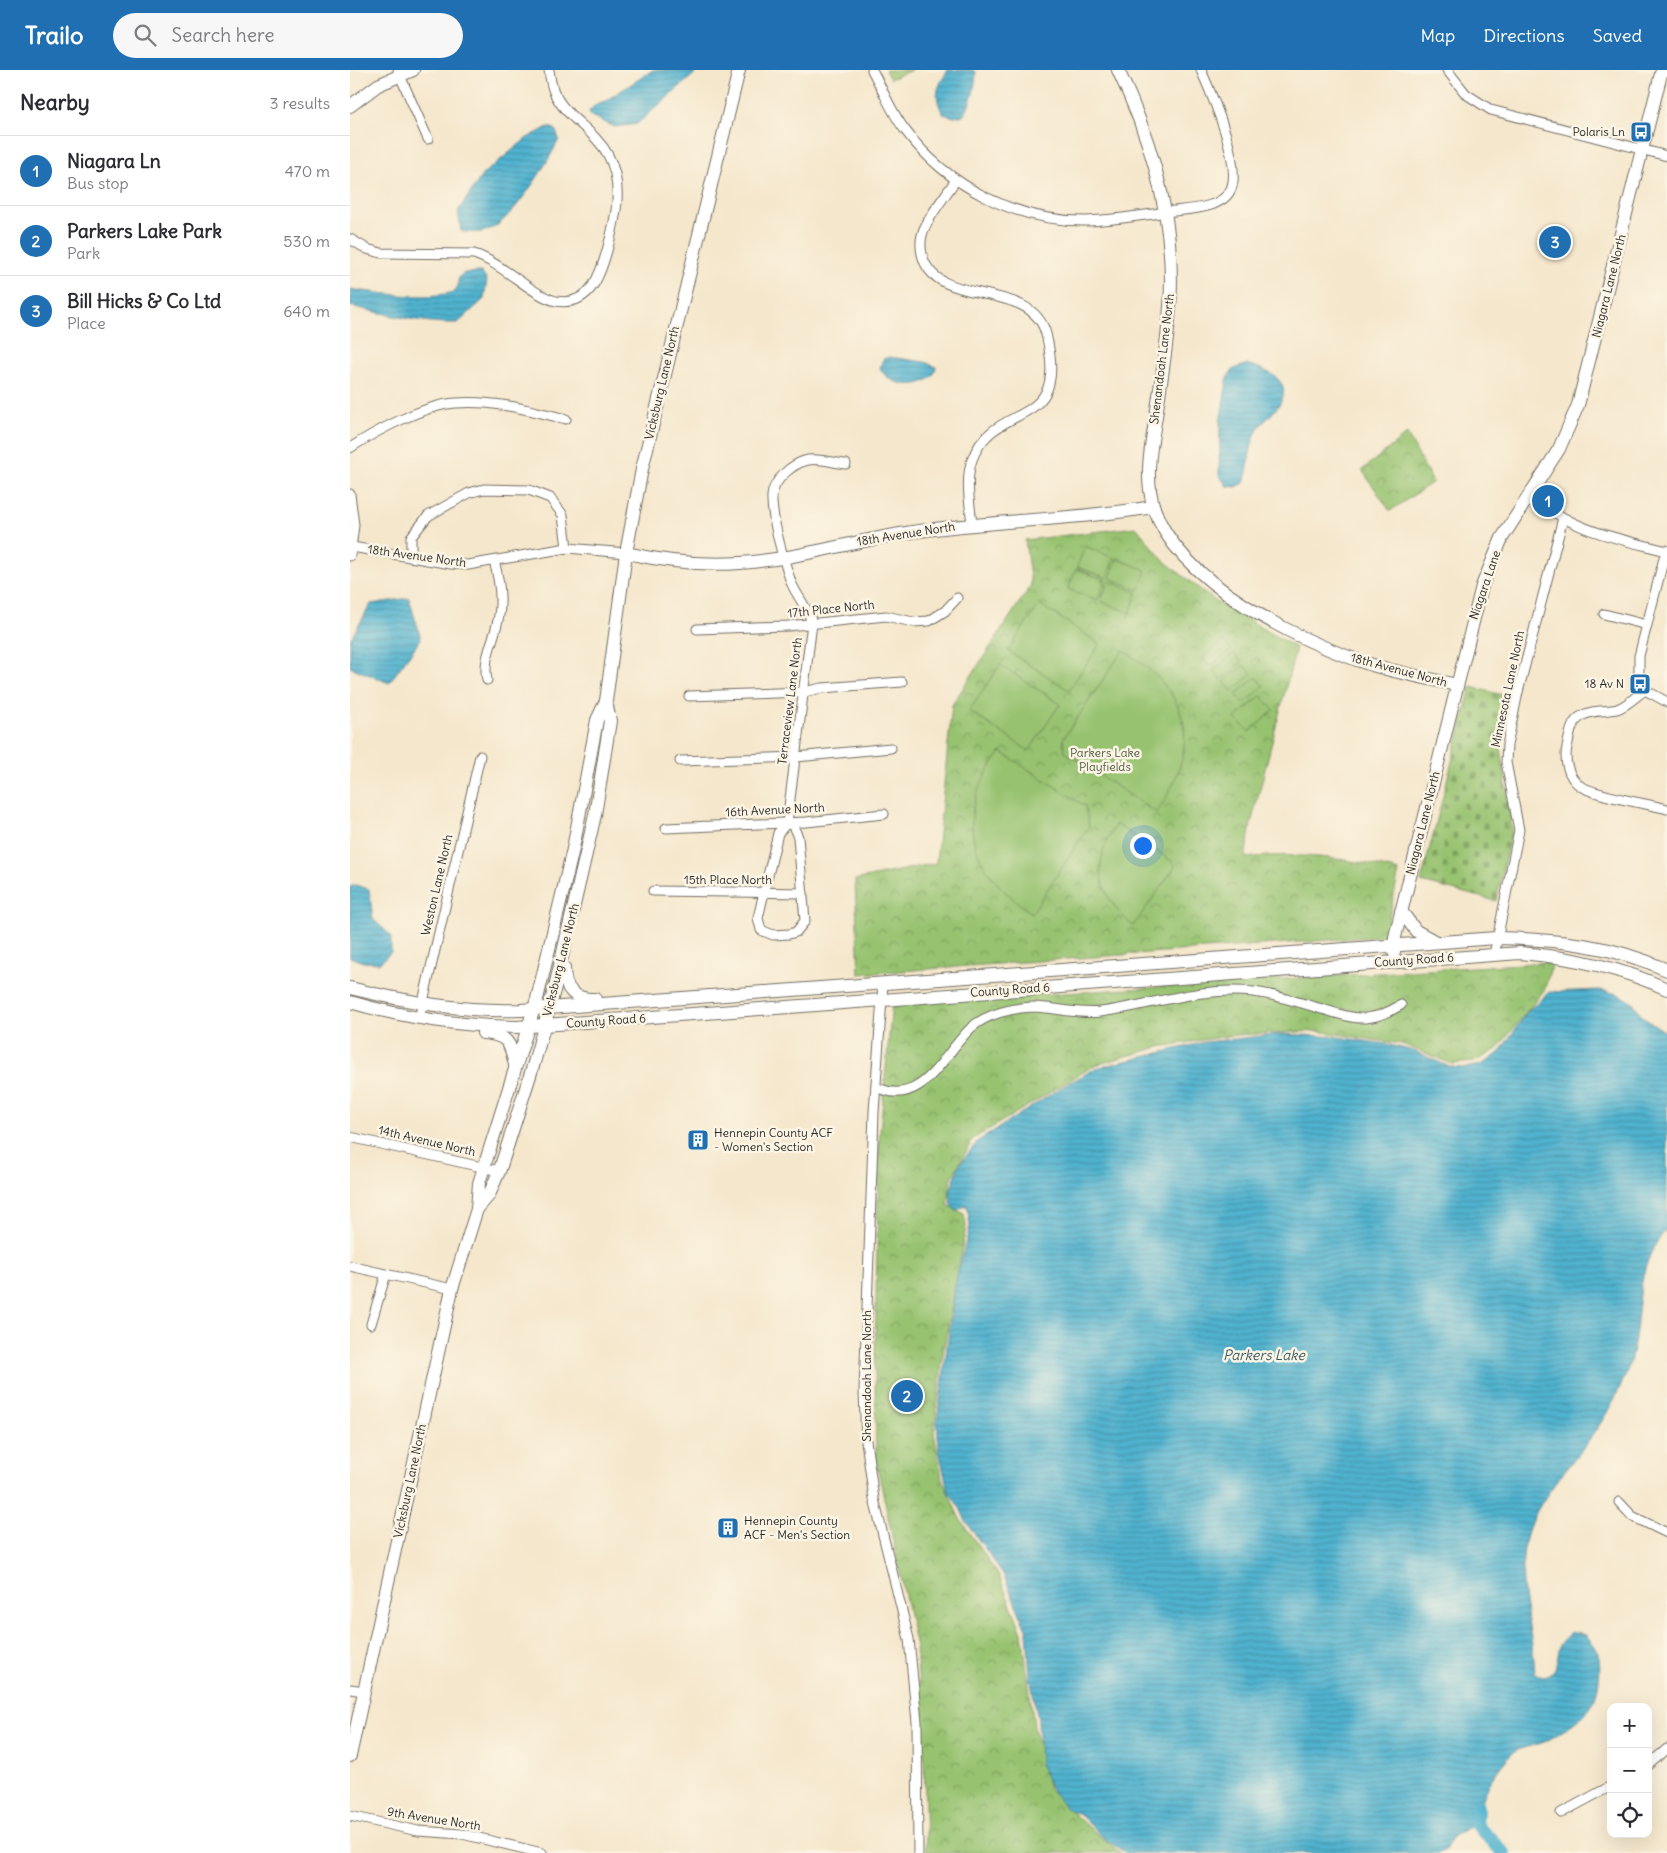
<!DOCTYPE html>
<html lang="en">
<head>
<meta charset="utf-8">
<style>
	:root { --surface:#fff; --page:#f7f7f7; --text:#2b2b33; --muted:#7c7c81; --line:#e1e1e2; --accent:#1f6fb2 }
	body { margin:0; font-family:Delius,sans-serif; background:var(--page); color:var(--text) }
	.controls { position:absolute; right:15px; bottom:15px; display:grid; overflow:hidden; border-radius:10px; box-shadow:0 5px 20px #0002 }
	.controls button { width:45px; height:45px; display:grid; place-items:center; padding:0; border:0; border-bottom:1px solid var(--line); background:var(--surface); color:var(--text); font:25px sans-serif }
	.you { position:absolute; left:792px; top:775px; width:18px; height:18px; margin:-12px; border:4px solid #fff; border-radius:50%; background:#1a73e8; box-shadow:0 0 0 8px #1a73e833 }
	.badge { display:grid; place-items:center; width:32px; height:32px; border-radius:50%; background:var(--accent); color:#fff; font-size:16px; font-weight:700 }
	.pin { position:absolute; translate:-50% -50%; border:2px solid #fff; box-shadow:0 1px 5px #0006 }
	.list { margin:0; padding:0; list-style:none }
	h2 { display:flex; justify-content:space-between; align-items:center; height:65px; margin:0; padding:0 20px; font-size:21px }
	h2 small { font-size:16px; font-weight:400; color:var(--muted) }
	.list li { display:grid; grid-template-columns:32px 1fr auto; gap:15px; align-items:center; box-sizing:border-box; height:70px; padding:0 20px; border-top:1px solid var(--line) }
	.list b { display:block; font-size:19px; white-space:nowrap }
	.list p { margin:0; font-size:16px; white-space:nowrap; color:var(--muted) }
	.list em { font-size:16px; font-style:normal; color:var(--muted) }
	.icon { flex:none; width:28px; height:28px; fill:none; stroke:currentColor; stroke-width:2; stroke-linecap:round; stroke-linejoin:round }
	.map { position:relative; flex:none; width:1317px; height:1783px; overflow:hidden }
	header { display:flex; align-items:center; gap:30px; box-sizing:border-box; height:70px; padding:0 25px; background:var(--accent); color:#fff }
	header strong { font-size:24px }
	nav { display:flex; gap:28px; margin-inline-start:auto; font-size:18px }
	.search { width:350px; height:45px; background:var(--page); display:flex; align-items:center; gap:12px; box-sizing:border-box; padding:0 18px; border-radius:28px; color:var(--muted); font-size:19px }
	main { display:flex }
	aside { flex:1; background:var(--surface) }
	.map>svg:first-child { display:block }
	.wetland { fill:url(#wetland-marsh); stroke:#61774e }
	.cemetery { fill:url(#cemetery-stones); stroke:#61774e }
	.park { fill:url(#park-crowns); stroke:#61774e }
	.pitch { fill:#97c370; stroke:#61774e }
	.water { fill:url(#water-rules); stroke:#3e6e7d }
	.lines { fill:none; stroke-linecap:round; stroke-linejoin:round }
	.river { stroke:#50b2cf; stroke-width:14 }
	.street-casing { stroke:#726d63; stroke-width:11 }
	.secondary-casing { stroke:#726d63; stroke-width:14 }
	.street { stroke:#fff; stroke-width:9 }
	.secondary { stroke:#fff; stroke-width:12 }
	.labels { text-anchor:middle; stroke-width:5; stroke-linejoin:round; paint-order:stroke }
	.poi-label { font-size:12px; fill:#2b2b2b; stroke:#fcf5e5; text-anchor:end }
	.street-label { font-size:12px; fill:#2b2b2b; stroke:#fcf5e5 }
	.park-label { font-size:12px; fill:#4b5940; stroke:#fcf5e5 }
	.water-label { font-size:14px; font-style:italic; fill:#385a64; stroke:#fcf5e5 }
</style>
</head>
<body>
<header>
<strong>Trailo</strong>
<div class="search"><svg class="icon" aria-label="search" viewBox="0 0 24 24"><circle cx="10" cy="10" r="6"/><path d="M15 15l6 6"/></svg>Search here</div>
<nav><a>Map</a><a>Directions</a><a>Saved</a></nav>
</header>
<main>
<aside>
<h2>Nearby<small>3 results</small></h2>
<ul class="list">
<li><span class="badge">1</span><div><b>Niagara Ln</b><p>Bus stop</p></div><em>470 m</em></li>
<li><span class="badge">2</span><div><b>Parkers Lake Park</b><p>Park</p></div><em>530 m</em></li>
<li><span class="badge">3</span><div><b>Bill Hicks &amp; Co Ltd</b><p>Place</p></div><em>640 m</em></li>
</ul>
</aside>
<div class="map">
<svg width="1317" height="1783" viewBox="0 0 1317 1783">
	<defs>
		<pattern id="wetland-marsh" width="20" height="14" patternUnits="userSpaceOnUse" patternTransform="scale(1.25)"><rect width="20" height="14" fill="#97c370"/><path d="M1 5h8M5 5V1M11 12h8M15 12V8" fill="none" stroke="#7b9f5c"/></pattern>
		<pattern id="cemetery-stones" width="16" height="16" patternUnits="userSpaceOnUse" patternTransform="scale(1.25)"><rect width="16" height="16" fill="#97c370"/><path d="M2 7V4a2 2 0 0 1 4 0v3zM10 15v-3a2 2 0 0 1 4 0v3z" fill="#7b9f5c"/></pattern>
		<pattern id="park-crowns" width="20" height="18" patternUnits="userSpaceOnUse" patternTransform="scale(1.25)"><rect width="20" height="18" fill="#97c370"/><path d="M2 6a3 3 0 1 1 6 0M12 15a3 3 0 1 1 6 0" fill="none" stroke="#7b9f5c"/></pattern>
		<pattern id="water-rules" width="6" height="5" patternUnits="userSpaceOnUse" patternTransform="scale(1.25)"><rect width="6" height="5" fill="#50b2cf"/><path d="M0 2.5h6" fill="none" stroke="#4391a8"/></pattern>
	</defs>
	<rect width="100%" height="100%" fill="#fcf5e5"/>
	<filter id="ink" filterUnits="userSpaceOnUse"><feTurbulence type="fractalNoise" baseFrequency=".02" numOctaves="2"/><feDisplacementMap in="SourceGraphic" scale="10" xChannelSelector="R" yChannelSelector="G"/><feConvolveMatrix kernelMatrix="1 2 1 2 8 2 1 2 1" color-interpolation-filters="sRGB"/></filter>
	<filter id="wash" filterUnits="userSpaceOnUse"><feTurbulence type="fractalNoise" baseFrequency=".0096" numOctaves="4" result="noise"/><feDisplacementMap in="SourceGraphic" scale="20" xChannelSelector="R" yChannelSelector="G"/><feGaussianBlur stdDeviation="1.12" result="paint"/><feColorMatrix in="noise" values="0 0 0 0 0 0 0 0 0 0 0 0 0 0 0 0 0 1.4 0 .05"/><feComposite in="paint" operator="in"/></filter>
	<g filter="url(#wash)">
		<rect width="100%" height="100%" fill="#f5e7cc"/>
		<polygon class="wetland" points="535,0 562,0 540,9"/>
		<polygon class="cemetery" points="1121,617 1161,627 1151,678 1162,757 1146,831 1071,812"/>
		<g class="park">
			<polygon points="1057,364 1083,412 1040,441 1012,400"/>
			<path d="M786 457 813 490 861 528 946 578 901 754 895 788C946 782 999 788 1049 801L1035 866 509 904 505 810 586 793 602 635 681 515 675 470Z"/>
			<polygon points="1202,892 1195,919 1147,979 1124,992 1102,994 1052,974 967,961 884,965 809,977 745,995 623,1069 601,1109 598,1135 614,1144 616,1156 593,1284 584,1363 592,1409 610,1449 649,1506 672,1562 684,1656 699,1719 730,1750 771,1783 576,1783 574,1685 566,1577 526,1391 525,1289 529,1072 542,934"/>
		</g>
		<g class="pitch">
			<polygon points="735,476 764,488 757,508 727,497"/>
			<polygon points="767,489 796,500 789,520 760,508"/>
			<polygon points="726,499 755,510 748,530 718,519"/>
			<polygon points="758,511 787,522 780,543 751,531"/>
			<polygon points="689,534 750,574 719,620 658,581"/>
			<polygon points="873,571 881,580 860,597 852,588"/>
			<path d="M773 580C843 626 852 672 807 743L715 682 713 669Z"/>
			<polygon points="884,583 892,592 871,610 863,600"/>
			<polygon points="650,595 710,634 679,681 619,641"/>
			<polygon points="894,595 902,604 882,621 874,612"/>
			<polygon points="906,607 914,616 894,634 886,624"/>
			<polygon points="911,626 924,640 899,662 885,648"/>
			<path d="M651 682 735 736 739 756 682 843C618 799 601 746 651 682Z"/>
			<path d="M766 754 823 792 825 797 783 856C748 824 740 795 766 754Z"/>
		</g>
		<g class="water">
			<polygon points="303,0 349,0 287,54 265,57 241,46 239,41 246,34 255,31"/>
			<path d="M598 0H622L626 2C625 19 622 31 614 45L604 47 593 44C583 24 587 18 598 0Z"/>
			<path d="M198 57 205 59 209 69C198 93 171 135 151 152 140 162 125 165 111 161L108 141 133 104 177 68Z"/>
			<path d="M131 202 137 210 134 229 108 253C71 254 36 244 0 236V219C26 223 82 231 106 221L109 207 114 203Z"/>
			<path d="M540 287 575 292 586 297C585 318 542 322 530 298L533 289Z"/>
			<path d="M897 294C920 301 948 313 925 340 920 347 911 353 907 361 898 380 900 396 894 413L886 417 877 416 869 405 870 352 878 306 884 299Z"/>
			<polygon points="59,528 71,569 39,613 0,597 0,570 21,534"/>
			<polygon points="5,815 19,819 23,849 41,866 41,882 30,893 13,892 0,887 0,817"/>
			<path d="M1250 920 1268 924 1283 933 1293 947 1317 963V1159C1278 1201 1296 1258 1275 1306 1267 1326 1254 1349 1242 1366 1222 1393 1186 1432 1177 1464 1164 1512 1183 1556 1185 1604L1195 1606 1205 1600 1210 1575 1220 1562 1236 1565C1239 1569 1245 1575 1247 1580 1253 1595 1249 1630 1237 1642 1227 1651 1212 1662 1200 1669 1188 1677 1172 1675 1162 1684 1142 1703 1131 1728 1126 1754L1103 1766 1095 1780 1089 1783H776L756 1770 729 1744 715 1738 702 1721 690 1694 688 1650 680 1607 677 1561 653 1504 616 1452 610 1438 598 1421 589 1381 587 1352 606 1210 620 1156 617 1135 606 1141 601 1134 600 1122 609 1095 628 1071 712 1017 746 998 855 972 932 964 988 967 1036 974 1064 981 1100 997 1114 998 1131 995 1149 983 1177 942 1199 922Z"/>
		</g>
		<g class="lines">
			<polyline class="river" points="1127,1737 1126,1754 1154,1783"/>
		</g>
	</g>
	<g filter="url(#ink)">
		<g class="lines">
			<g class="street-casing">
				<g id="street">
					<path d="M522 0C533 20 541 42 555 60 597 116 666 152 737 151 764 150 790 146 816 142 835 139 872 140 881 119 892 94 862 25 851 0"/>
					<polyline points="1097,0 1116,24 1141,40 1317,86"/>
					<polyline points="48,1 78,69"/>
					<path d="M605 111C596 125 584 139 576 155 571 164 570 175 572 184 584 240 681 207 696 264 721 364 644 328 622 390 615 410 620 434 622 454"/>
					<path d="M0 169 17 179 31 183 124 184C152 193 183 226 206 231 241 237 251 203 258 177 266 147 274 115 258 85 245 60 215 48 204 22 201 15 200 7 199 0"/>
					<path d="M0 378C26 361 74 335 106 333 143 330 180 340 216 349"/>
					<path d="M1182 423C1215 460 1270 469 1317 481"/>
					<polyline points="0,424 4,455 0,486"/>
					<polyline points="2,477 101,494 118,495 217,478 276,483"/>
					<polyline points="1316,480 1289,586 1289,608 1295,620 1317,632"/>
					<polyline points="61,487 61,467 78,446 119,423 134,419 179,420 200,428 213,445 217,478"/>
					<polyline points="1254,544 1297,555"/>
					<polyline points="347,559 438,556 536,546 563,552 579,551 595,541 607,528"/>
					<path d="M137 610C132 588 146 567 149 545 152 527 149 509 144 491"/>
					<path d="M1295 620C1286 626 1277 636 1267 639 1255 642 1241 639 1230 647 1220 654 1220 666 1217 677 1214 691 1218 706 1229 715 1241 725 1299 734 1317 739"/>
					<polyline points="339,626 454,622 472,618 552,612"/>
					<polyline points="330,691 446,687 541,678"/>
					<path d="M437 753 462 553C458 538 447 527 441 512 434 492 421 447 422 426 423 410 443 393 458 390 470 388 485 393 496 394"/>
					<polygon points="437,753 443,756 448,767 455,851 446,862 439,864 423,865 411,860 408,848 428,763"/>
					<polyline points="316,758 456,752 534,744"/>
					<polyline points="303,821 453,823"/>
					<polyline points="1144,885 1169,760 1156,692 1157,675 1168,622 1213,448"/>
					<polyline points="533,914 524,1042 514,1322 516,1371 524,1429 559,1569 567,1652 568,1783"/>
					<polyline points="69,949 130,686"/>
					<path d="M526 1017C573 1040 594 982 622 957 637 944 662 938 682 937 704 937 727 945 750 942 800 936 851 916 903 922 929 925 954 934 979 941 991 945 1004 949 1016 948 1028 947 1041 941 1051 935"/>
					<polyline points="0,1067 149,1101"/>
					<polyline points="0,1196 102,1219"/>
					<polyline points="21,1254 36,1204"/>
					<polyline points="1269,1432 1282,1446 1317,1463"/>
					<polyline points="0,1619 15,1621"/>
					<polyline points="1298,1695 1317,1679"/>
					<polyline points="1211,1743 1261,1716"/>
					<polyline points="0,1746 68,1761 112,1764 192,1783"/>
				</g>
			</g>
			<g class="secondary-casing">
				<g id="secondary">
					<path d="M768 0C805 77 828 162 819 249 816 281 811 313 806 346 801 377 794 407 804 438 828 512 950 572 1019 594 1048 603 1078 608 1106 615"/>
					<polyline points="0,36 28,15 63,0"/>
					<path d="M276 483C313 491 351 496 390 493 450 489 509 469 569 461 647 450 726 450 803 437"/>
					<polyline points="1051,841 1066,861 1086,872"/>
					<polyline points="1044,882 1045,867 1062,798 1132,516 1152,468 1209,379 1228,335 1312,0"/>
					<path d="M214 898C214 919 224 930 245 929"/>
					<path d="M0 918C57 932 113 942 171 940L1146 868C1205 869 1263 875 1317 900"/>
					<path d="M0 932C55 948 110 956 167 957L1170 883C1222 887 1269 897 1317 919"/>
					<path d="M133 963C158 965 160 972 165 995"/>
					<polyline points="127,1139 139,1125 150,1099 184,993 205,917 245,745 260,651 256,631"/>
					<polyline points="0,1686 102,1219 127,1139 129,1113 187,929 223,779 247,650 256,631 276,483 292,399 389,0"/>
				</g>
			</g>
			<use href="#street" class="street"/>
			<use href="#secondary" class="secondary"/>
		</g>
	</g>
	<defs>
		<g id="bus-square" transform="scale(1.125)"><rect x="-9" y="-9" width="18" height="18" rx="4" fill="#1f6fb2" stroke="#fcf5e5"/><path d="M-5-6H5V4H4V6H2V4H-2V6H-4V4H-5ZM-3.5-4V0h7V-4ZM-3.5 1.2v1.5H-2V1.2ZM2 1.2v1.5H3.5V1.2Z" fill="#fff"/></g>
		<g id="building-square" transform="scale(1.125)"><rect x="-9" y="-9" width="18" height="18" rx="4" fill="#1f6fb2" stroke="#fcf5e5"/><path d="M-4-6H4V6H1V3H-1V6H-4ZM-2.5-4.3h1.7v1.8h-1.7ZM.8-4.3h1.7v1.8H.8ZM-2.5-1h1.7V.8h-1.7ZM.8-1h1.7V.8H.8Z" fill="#fff"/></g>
	</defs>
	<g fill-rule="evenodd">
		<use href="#bus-square" x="1291" y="62"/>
		<use href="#bus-square" x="1290" y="614"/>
		<use href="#building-square" x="348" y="1070"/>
		<use href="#building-square" x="378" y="1458"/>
	</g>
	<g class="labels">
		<g class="poi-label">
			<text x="1275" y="66">Polaris Ln</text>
			<text x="1274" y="618">18 Av N</text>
			<text x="364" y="1067" text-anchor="start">Hennepin County ACF<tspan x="364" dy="14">- Women's Section</tspan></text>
			<text x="394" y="1455" text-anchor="start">Hennepin County<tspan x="394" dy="14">ACF - Men's Section</tspan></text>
		</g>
		<g class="street-label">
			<text transform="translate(1259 216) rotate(-76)" y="4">Niagara Lane North</text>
			<text transform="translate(812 289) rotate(-83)" y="4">Shenandoah Lane North</text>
			<text transform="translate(312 313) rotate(-77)" y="4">Vicksburg Lane North</text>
			<text transform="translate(556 464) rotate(-9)" y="4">18th Avenue North</text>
			<text transform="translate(67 486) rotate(8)" y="4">18th Avenue North</text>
			<text transform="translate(1135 515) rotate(-71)" y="4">Niagara Lane</text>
			<text transform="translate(481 539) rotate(-6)" y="4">17th Place North</text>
			<text transform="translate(1049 600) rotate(15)" y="4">18th Avenue North</text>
			<text transform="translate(1158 619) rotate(-78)" y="4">Minnesota Lane North</text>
			<text transform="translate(440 631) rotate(-83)" y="4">Terraceview Lane North</text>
			<text transform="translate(425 740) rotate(-3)" y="4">16th Avenue North</text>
			<text transform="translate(1073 753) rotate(-76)" y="4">Niagara Lane North</text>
			<text x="378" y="814">15th Place North</text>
			<text transform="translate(87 815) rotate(-77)" y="4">Weston Lane North</text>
			<text transform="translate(211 890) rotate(-76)" y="4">Vicksburg Lane North</text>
			<text transform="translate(1064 890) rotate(-4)" y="4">County Road 6</text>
			<text transform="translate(660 920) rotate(-4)" y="4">County Road 6</text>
			<text transform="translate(256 951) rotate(-4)" y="4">County Road 6</text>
			<text transform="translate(77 1071) rotate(13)" y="4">14th Avenue North</text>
			<text transform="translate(517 1306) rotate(-90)" y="4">Shenandoah Lane North</text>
			<text transform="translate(60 1411) rotate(-78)" y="4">Vicksburg Lane North</text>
			<text transform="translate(84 1749) rotate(9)" y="4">9th Avenue North</text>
		</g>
		<g class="park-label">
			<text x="755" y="687">Parkers Lake<tspan x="755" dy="14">Playfields</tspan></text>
		</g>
		<g class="water-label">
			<text x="914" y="1290">Parkers Lake</text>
		</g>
	</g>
</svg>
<div class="controls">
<button>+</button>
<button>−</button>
<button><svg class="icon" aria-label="locate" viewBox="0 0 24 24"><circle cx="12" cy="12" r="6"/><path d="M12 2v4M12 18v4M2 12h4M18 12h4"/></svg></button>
</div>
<div class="you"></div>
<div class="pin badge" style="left:1198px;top:431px">1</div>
<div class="pin badge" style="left:557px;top:1326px">2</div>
<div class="pin badge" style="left:1205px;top:172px">3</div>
</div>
</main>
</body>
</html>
